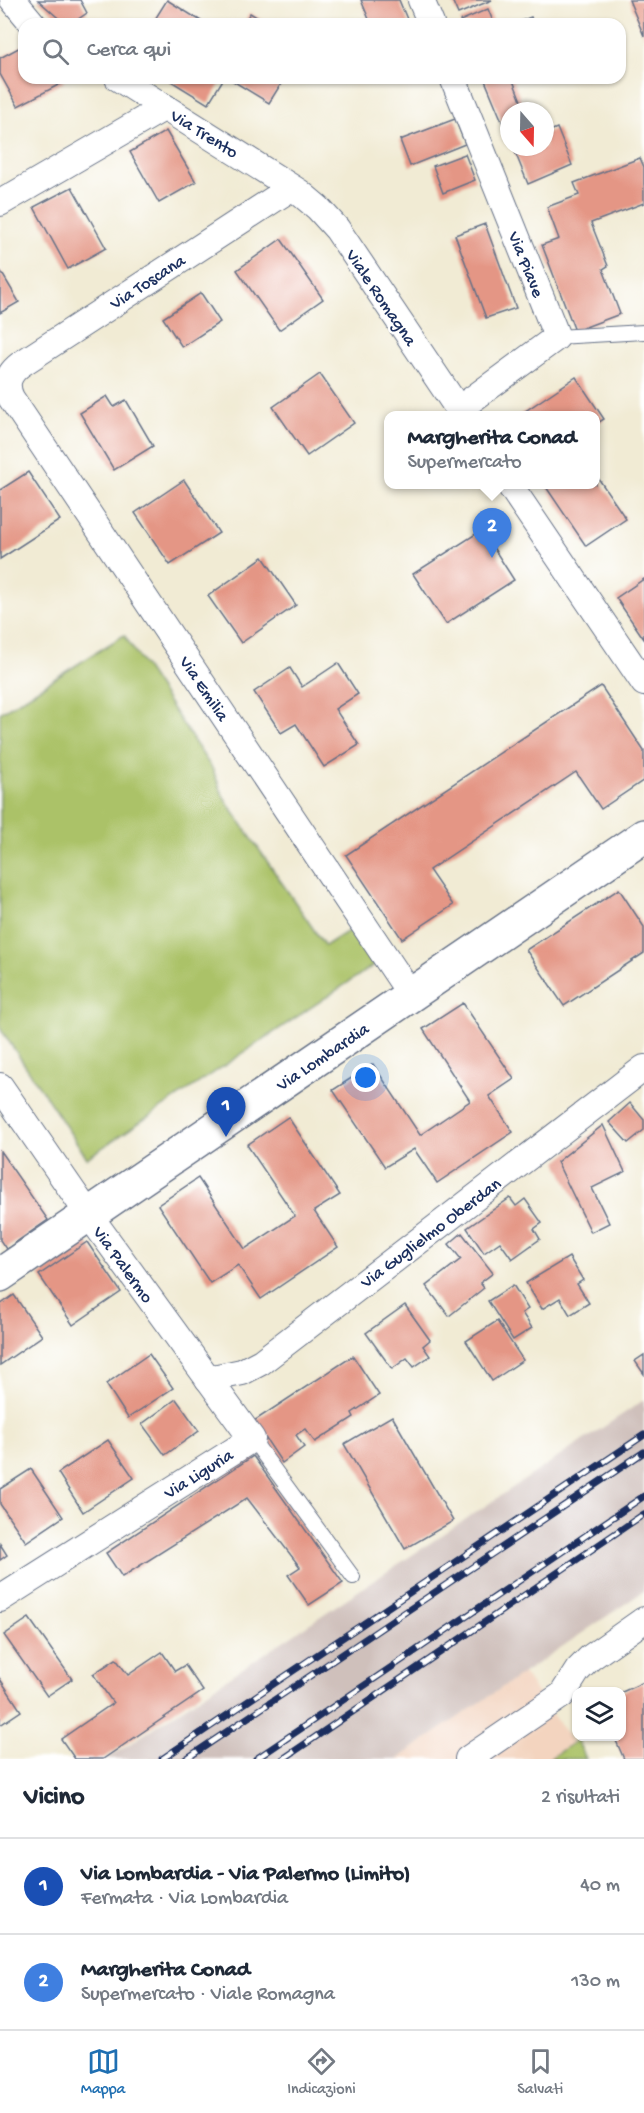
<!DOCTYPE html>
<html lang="it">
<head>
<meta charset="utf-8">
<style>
	:root { --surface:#fff; --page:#f2f2f3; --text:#1f2937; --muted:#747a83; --line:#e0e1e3; --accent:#1f6fb2 }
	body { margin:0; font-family:"Gochi Hand",sans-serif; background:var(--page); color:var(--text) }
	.controls { position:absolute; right:18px; bottom:18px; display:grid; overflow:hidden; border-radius:12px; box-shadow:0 2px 4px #0004 }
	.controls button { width:54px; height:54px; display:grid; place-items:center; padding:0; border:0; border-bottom:2px solid var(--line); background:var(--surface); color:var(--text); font:30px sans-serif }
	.compass { position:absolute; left:500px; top:102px; width:54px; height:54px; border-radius:50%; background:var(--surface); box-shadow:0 2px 4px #0004; rotate:160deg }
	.you { position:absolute; left:366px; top:1078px; width:21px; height:21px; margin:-15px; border:4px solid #fff; border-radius:50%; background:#1a73e8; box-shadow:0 0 0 9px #1a73e833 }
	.badge { display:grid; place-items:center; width:39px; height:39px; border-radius:50%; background:var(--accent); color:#fff; font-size:20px; font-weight:700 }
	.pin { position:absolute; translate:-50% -50px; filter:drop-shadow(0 2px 3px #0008) }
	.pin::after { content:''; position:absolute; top:32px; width:21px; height:18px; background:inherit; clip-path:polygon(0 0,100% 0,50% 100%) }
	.popup { position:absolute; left:384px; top:411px; width:216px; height:78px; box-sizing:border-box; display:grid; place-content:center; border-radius:12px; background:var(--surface); filter:drop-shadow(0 2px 4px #0005); font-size:20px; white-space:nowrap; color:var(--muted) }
	.popup b { font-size:22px; color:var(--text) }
	.popup::after { content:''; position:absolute; left:50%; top:100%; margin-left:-12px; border:12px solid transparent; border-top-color:var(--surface) }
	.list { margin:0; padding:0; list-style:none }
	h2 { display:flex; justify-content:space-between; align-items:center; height:78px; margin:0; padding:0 24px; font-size:26px }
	h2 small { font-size:20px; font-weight:400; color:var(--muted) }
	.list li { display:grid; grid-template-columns:39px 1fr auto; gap:18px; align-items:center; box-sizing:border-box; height:96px; padding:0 24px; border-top:2px solid var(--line) }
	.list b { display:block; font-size:22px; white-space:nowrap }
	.list p { margin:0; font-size:20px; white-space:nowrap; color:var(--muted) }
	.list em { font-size:20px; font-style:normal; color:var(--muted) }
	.icon { flex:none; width:33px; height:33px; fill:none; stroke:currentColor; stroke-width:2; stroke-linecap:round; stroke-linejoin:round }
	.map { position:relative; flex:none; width:644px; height:1759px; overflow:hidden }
	.search { position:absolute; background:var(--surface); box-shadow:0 2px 4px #0004; left:18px; right:18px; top:18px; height:66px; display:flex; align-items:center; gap:15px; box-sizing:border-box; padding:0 21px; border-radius:18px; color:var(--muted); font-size:22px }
	.sheet { height:270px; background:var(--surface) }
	nav { display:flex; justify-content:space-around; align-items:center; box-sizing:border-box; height:84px; border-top:2px solid var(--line); background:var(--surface); font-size:16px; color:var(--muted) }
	nav a { display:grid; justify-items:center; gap:3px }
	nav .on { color:var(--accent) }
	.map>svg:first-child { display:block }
	.built { fill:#f3d4bf }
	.industrial { fill:#cfc0bb }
	.green { fill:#abc267; stroke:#637862; stroke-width:1.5 }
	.building { fill:#e49685 }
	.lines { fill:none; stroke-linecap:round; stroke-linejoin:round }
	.service-casing { stroke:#667187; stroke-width:16 }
	.minor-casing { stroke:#667187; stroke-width:28 }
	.tertiary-casing { stroke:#667187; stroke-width:36 }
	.service { stroke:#fff; stroke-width:14 }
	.minor { stroke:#fff; stroke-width:26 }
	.tertiary { stroke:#fff; stroke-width:33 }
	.rail-casing { stroke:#1b2f5e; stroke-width:7 }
	.rail { stroke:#fff; stroke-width:4.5; stroke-dasharray:14; stroke-linecap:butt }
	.labels { text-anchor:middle; stroke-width:4.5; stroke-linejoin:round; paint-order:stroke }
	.street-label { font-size:18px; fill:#1b2f5e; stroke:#fff }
</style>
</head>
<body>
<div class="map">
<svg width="644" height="1759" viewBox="0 0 644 1759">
	<rect width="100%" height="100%" fill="#fff"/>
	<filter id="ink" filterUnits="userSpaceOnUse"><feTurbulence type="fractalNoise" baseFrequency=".0167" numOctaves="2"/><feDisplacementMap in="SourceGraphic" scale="12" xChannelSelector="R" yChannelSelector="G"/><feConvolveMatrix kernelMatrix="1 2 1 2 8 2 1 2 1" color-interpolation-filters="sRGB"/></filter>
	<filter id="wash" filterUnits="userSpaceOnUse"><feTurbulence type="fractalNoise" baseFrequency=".008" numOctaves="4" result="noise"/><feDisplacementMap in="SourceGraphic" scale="24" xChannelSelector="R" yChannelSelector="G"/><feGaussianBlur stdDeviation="1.35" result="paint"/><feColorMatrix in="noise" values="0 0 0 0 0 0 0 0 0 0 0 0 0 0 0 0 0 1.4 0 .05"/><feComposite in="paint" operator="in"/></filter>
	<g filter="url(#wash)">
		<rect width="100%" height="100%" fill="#f1ebd4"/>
		<polygon class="built" points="523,1673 584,1759 397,1759"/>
		<polygon class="industrial" points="644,1400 644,1591 397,1759 107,1759"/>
		<g class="green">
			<polygon points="124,635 213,770 224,798 325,946 353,928 377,963 87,1158 0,1028 0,713"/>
			<polygon points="577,1740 586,1759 549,1759"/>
		</g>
		<g id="blocks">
			<g class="building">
				<polygon points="38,0 80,0 87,13 71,24 65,24"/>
				<polygon points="167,0 206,24 152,24"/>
				<polygon points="361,0 399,0 409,24 371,24"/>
				<polygon points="452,0 492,0 458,14"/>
				<polygon points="629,0 644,0 644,36"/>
				<polygon points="488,9 494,24 462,24 460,21"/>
				<polygon points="250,13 268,24 243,24"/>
				<polygon points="531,17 534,24 513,24"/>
				<polygon points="24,45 24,78 61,78 64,82 18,106 0,74 0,58"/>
				<polygon points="166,78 224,78 208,104"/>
				<polygon points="228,78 282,78 284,79 269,103"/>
				<polygon points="484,78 512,78 525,111 509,111 509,138"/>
				<polygon points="455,119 465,144 410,166 400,140"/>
				<polygon points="557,128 572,165 528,184 513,147 545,147 545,133"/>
				<polygon points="166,131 196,182 159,203 130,152"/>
				<polygon points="465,154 475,180 443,193 433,166"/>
				<polygon points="640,158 644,167 644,203 591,223 608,266 603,269 620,314 575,331 542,245 559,239 547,207 579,195 574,183"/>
				<polygon points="72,187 106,248 68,269 34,207"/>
				<polygon points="485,224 516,308 486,318 455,235"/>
				<polygon points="281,239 323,299 279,330 237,270"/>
				<polygon points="0,270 19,302 0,313"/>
				<polygon points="201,293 220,322 182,347 163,318"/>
				<polygon points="320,374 354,423 307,456 273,407"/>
				<polygon points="576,377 604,419 596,424 596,416 518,416"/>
				<polygon points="107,396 114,407 126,400 153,446 114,470 80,413"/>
				<polygon points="28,472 60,520 0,559 0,490"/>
				<polygon points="596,475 626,519 586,546 544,484 596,484"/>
				<polygon points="184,480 219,533 170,565 135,513"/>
				<polygon points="482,530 514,580 446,624 413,574"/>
				<polygon points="263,557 296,605 241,643 208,596"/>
				<polygon points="644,579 644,639 616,598"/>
				<polygon points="338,663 358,694 335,709 359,745 324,767 296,724 281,733 254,692 290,668 302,687"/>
				<polygon points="601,686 644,751 644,780 601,809 576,772 429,870 453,905 402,939 346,855"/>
				<polygon points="619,889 644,927 644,953 564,1006 526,950"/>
				<polygon points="463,1003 514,1079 489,1096 513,1132 437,1183 414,1149 385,1167 333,1090 373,1064 420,1135 470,1101 423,1029"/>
				<polygon points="630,1103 644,1120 644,1130 628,1143 609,1122"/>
				<polygon points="288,1117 340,1195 314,1211 338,1247 261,1299 238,1265 210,1283 158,1205 198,1178 245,1249 295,1216 247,1145"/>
				<polygon points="603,1125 625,1172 592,1188 609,1223 591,1232 557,1162"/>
				<polygon points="0,1151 48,1220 6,1249 0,1240"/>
				<polygon points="510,1198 516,1206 525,1199 542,1223 534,1229 540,1239 512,1259 500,1242 484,1253 467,1228"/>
				<polygon points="462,1233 493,1273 480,1283 484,1288 449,1316 426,1286 461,1259 449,1244"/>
				<polygon points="87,1242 121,1292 73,1325 39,1275"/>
				<polygon points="569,1257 583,1280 577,1284 589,1303 570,1315 560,1298 542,1309 526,1283"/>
				<polygon points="513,1285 528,1309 522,1313 532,1328 513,1340 488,1301"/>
				<polygon points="14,1295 42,1336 0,1365 0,1305"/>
				<polygon points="405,1305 430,1340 423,1346 430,1356 414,1367 407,1358 392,1369 366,1333"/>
				<polygon points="497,1321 523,1360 492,1381 466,1341"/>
				<polygon points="149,1354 173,1388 128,1418 106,1384"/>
				<polygon points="644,1355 644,1374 635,1361"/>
				<polygon points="353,1356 379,1395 352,1413 354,1417 315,1442 305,1429 296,1435 304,1447 282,1463 254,1421"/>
				<polygon points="176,1399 199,1431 165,1455 142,1424"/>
				<polygon points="392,1416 453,1521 405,1549 344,1444"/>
				<polygon points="108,1440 134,1478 83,1512 58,1473"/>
				<polygon points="253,1456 343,1583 309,1605 288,1575 300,1567 247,1498 122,1577 106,1553"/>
				<polygon points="31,1469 63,1517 26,1542 0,1504 0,1489"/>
				<polygon points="0,1544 7,1555 0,1560"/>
				<polygon points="29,1618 72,1679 47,1696 4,1635"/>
				<polygon points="162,1652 175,1671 185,1665 203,1691 103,1759 75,1759 61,1739 113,1703 93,1674 116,1659 128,1675"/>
				<polygon points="0,1679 21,1711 0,1725"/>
				<polygon points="644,1682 644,1759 624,1759 614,1736 622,1736 622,1692"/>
			</g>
		</g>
	</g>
	<g filter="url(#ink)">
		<use href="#blocks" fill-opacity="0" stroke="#667187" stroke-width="1.5"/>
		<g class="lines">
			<g class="service-casing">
				<g id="service">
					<polyline points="557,337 644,332"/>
					<polyline points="252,1439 353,1577"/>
				</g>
			</g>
			<g class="minor-casing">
				<g id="minor">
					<polyline points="13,0 33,24"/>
					<polyline points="421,0 431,24"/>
					<polyline points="118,78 299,192 318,208 337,229 463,416"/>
					<polyline points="453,78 557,337 459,409"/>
					<path d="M291 188 21 364C9 373 4 383 11 398L411 995"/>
					<polyline points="0,203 165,107"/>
					<polyline points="509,484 644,683"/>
					<polyline points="0,1086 89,1215 252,1439 0,1599"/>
					<polyline points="208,1379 242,1372 261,1362 644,1068"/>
					<polyline points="468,1759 562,1695 578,1670 590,1658 644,1620"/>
				</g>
			</g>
			<g class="tertiary-casing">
				<polyline id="tertiary" points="0,1275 644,836"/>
			</g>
			<use href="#service" class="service"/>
			<use href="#minor" class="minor"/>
			<use href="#tertiary" class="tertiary"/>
			<g class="rail-casing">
				<g id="rail">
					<polyline points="162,1759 644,1435"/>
					<polyline points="186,1759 644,1452"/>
					<polyline points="256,1759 644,1496"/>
					<polyline points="283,1759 644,1514"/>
				</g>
			</g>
			<use href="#rail" class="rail"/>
		</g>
	</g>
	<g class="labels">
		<g class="street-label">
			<text transform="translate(205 133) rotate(32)" y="6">Via Trento</text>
			<text transform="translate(527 264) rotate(68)" y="6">Via Piave</text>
			<text transform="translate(147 281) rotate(-33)" y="6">Via Toscana</text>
			<text transform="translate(382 297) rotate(56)" y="6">Viale Romagna</text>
			<text transform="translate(205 688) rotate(56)" y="6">Via Emilia</text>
			<text transform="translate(322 1056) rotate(-34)" y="6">Via Lombardia</text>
			<text transform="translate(430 1232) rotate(-37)" y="6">Via Guglielmo Oberdan</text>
			<text transform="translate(124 1264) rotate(54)" y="6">Via Palermo</text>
			<text transform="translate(198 1473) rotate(-32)" y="6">Via Liguria</text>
		</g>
	</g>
</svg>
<div class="controls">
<button><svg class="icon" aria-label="layers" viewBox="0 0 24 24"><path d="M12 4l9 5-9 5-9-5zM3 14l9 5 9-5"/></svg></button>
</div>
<svg class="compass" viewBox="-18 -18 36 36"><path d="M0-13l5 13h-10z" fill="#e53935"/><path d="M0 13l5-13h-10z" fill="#747a83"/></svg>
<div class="you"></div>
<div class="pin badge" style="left:226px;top:1137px;background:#1a4fb4">1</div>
<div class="pin badge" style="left:492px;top:558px;background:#3f7fe0">2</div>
<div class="popup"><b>Margherita Conad</b>Supermercato</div>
<div class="search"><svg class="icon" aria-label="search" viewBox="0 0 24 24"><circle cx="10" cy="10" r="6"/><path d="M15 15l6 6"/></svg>Cerca qui</div>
</div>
<section class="sheet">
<h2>Vicino<small>2 risultati</small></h2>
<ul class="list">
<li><span class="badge" style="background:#1a4fb4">1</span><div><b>Via Lombardia - Via Palermo (Limito)</b><p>Fermata · Via Lombardia</p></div><em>40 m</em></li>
<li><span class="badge" style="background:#3f7fe0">2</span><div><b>Margherita Conad</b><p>Supermercato · Viale Romagna</p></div><em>130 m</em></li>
</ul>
</section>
<nav>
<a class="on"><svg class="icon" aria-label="map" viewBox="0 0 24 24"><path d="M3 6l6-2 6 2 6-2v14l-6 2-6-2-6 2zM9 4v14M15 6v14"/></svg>Mappa</a>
<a><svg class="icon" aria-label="directions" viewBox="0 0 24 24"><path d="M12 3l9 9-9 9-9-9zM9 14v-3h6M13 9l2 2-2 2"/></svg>Indicazioni</a>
<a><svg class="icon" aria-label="saved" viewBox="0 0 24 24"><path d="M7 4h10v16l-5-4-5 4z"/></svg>Salvati</a>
</nav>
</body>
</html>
